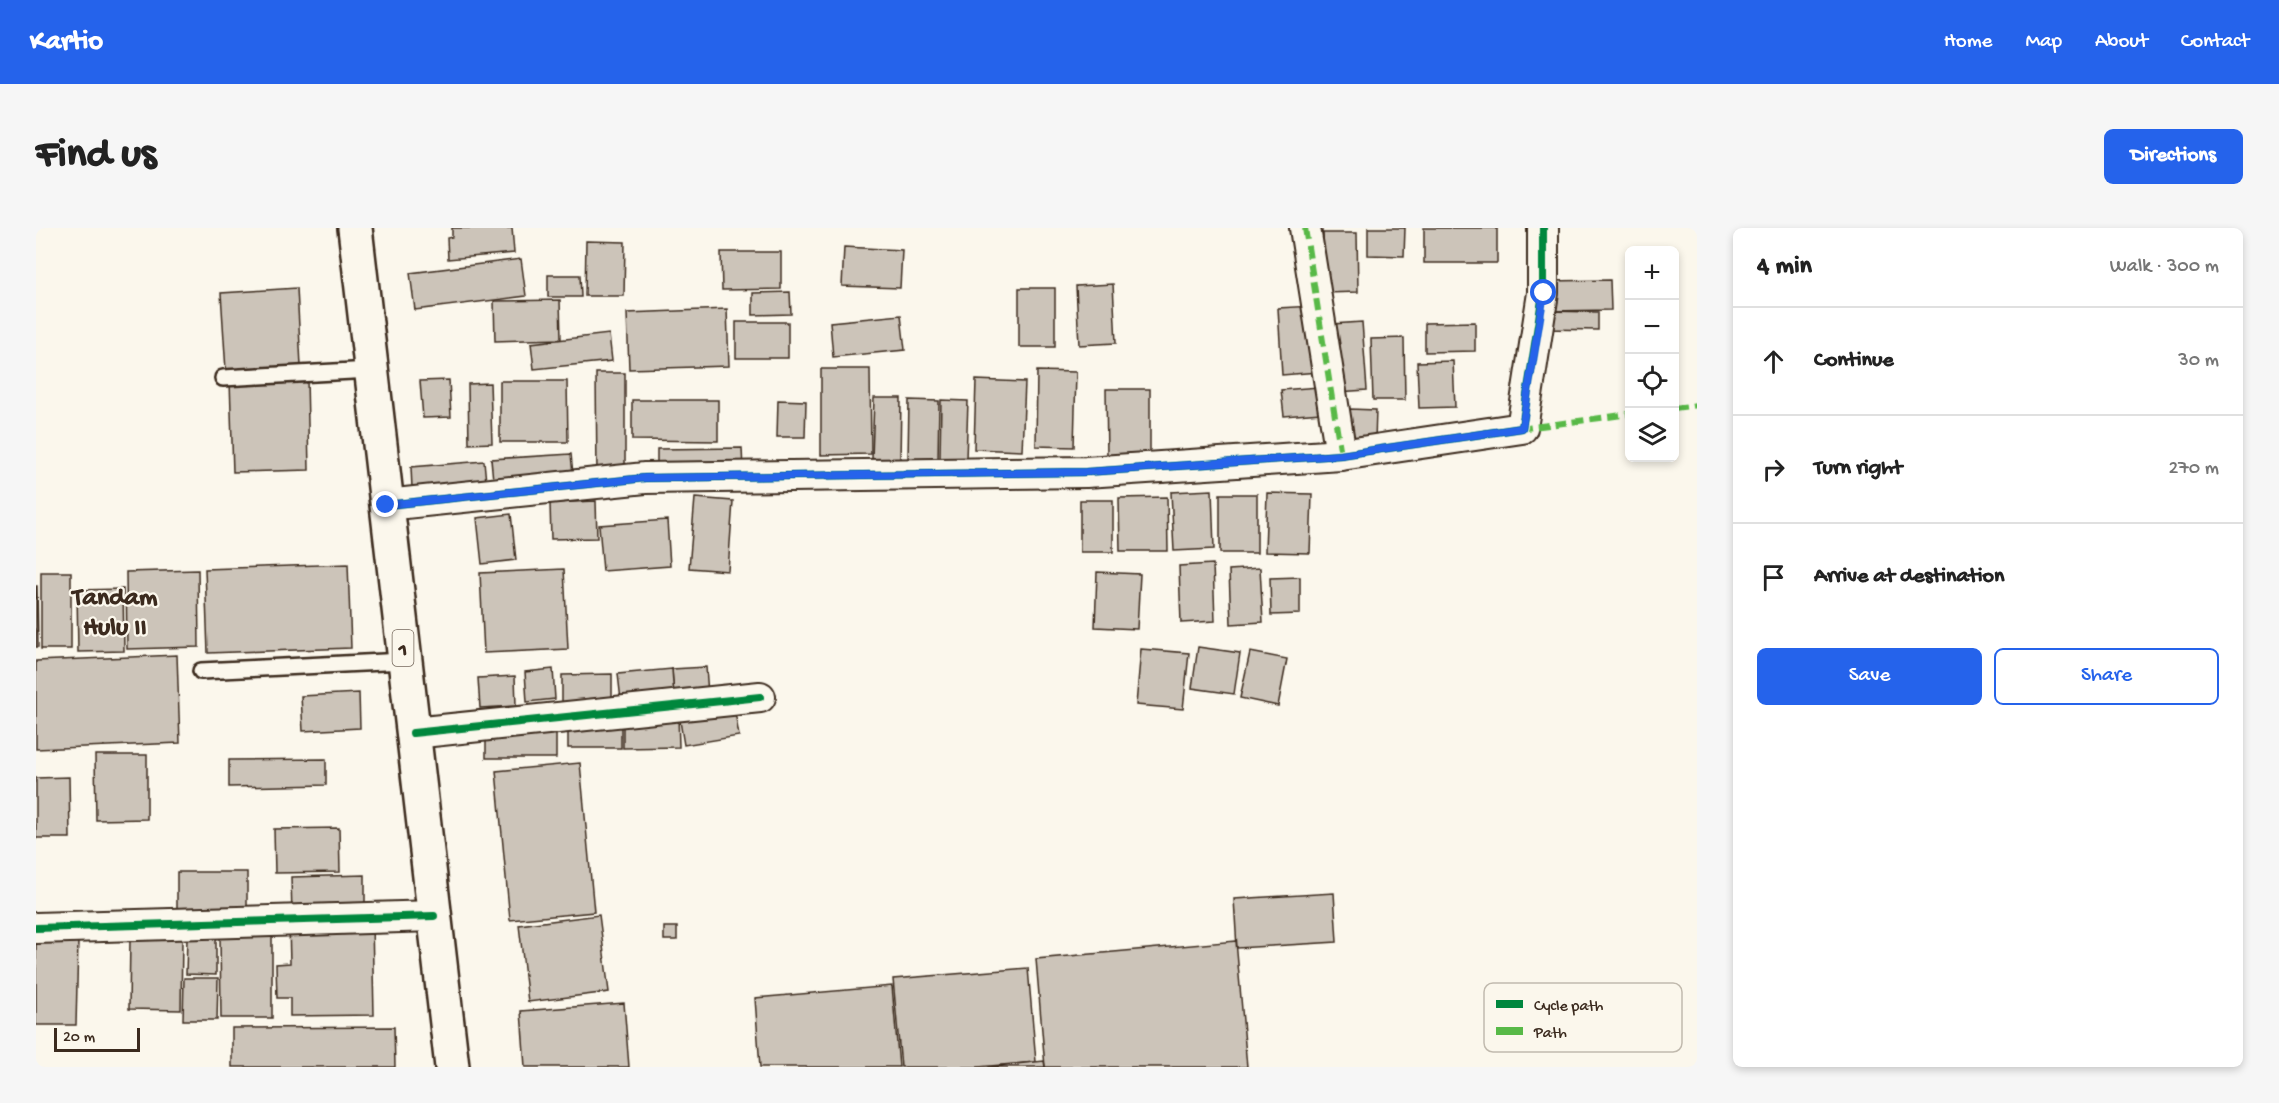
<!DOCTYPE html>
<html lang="en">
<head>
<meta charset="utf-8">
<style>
	:root { --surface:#fff; --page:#f6f6f6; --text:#222; --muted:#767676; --line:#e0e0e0; --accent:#2563eb }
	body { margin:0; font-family:"Gochi Hand",sans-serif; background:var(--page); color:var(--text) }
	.controls { position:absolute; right:18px; top:18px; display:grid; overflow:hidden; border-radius:9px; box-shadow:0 3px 9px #0003 }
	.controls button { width:54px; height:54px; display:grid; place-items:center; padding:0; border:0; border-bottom:2px solid var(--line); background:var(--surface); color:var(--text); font:30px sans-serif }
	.scale { position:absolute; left:18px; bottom:15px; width:86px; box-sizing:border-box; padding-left:6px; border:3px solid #3b2a1e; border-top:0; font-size:16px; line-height:21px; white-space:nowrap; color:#3b2a1e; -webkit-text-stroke:4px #fbf7ec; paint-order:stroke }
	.stop { position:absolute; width:18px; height:18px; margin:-14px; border:4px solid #2563eb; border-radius:50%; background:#fff }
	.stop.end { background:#2563eb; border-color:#fff; box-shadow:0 2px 6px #0008 }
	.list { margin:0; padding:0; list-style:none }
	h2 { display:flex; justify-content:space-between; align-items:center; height:78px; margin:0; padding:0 24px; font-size:26px }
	h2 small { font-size:20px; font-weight:400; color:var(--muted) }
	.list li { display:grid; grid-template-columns:39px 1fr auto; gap:18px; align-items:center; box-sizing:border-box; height:108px; padding:0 24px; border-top:2px solid var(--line) }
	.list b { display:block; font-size:22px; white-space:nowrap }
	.list em { font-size:20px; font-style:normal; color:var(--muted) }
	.actions { display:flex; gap:12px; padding:18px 24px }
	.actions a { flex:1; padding:14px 0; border:2px solid var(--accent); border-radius:9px; text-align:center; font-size:21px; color:var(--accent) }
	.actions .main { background:var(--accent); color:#fff }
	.icon { flex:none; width:33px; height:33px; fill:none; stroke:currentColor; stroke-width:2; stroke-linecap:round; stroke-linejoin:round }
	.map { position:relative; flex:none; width:1661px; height:839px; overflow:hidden; border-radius:9px }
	header { display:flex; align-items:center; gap:36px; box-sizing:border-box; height:84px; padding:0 30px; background:var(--accent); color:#fff }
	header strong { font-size:28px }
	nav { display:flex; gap:33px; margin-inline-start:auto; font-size:21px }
	.intro { display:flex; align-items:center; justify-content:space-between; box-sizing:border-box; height:144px; padding:0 36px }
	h1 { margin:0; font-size:42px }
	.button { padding:15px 27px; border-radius:9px; background:var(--accent); color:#fff; font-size:21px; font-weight:700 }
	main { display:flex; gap:36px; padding:0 36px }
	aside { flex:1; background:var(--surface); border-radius:9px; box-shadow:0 3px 9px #0003 }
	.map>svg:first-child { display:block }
	.building { fill:#ccc4b9; stroke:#3b2a1e; stroke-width:1.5 }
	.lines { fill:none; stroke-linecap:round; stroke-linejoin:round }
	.lane-casing { stroke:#3b2a1e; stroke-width:20 }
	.street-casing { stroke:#3b2a1e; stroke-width:34 }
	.highway-casing { stroke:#3b2a1e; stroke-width:38 }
	.lane { stroke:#fbf7ec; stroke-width:15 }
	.street { stroke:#fbf7ec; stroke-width:30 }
	.highway { stroke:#fbf7ec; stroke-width:33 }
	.quiet { stroke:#58b947; stroke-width:6; stroke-dasharray:12 6; stroke-linecap:butt }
	.cycleway-casing { stroke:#fbf7ec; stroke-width:11 }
	.cycleway { stroke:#00873e; stroke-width:8 }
	.route { stroke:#2563eb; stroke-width:8 }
	.labels { text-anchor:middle; stroke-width:4.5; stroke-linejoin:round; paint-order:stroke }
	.shield { fill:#fbf7ec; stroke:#75685c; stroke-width:1.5 }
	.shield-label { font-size:21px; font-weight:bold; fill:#3b2a1e }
	.quarter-label { font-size:26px; font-weight:bold; fill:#3b2a1e; stroke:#fbf7ec }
	.key { fill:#fbf7ec; stroke:#c1baae; stroke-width:1.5 }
	.key-label { font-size:16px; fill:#3b2a1e }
</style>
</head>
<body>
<header>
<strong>Kartio</strong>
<nav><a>Home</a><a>Map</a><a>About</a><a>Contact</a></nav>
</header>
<div class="intro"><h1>Find us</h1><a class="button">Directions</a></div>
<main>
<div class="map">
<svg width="1661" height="839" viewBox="0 0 1661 839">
	<rect width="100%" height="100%" fill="#fbf7ec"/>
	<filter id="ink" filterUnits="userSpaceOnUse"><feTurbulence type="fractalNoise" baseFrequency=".0167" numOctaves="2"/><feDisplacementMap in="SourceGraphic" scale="12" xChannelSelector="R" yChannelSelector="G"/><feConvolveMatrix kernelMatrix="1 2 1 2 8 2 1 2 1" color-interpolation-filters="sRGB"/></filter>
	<g filter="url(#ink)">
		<g class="building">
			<polygon points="416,0 476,0 478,25 412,31 411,10 416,9"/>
			<polygon points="1332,0 1369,0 1368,28 1332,27"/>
			<rect x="1388" y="0" width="73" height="35"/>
			<polygon points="1287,5 1321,5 1322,64 1288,65"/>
			<polygon points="550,13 589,14 588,68 549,68"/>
			<polygon points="808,19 866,22 864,60 806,58"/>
			<polygon points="685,24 745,24 745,61 686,62"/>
			<polygon points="485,31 490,68 379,82 374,45"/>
			<polygon points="512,47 544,47 545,69 512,69"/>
			<polygon points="1574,52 1575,82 1514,83 1513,53"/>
			<polygon points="1077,56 1080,115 1043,117 1040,58"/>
			<polygon points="261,60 265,138 190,143 185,65"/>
			<rect x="983" y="60" width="36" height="59"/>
			<polygon points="754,64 755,86 717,87 717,65"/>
			<polygon points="524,72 525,111 459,113 458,73"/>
			<polygon points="1278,78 1282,144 1246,147 1242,80"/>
			<polygon points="691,81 693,138 593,141 591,85"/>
			<polygon points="1509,83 1562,84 1562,102 1509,101"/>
			<polygon points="865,87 869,122 797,129 794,94"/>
			<rect x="700" y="94" width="52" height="36"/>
			<polygon points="1326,94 1331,162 1301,164 1296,96"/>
			<polygon points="1439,94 1439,123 1389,124 1389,95"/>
			<polygon points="573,106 576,133 498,141 495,115"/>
			<polygon points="1368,110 1369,172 1337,172 1335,111"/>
			<polygon points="1417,133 1419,179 1383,180 1381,134"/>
			<polygon points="785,141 834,141 835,226 785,227"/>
			<polygon points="1001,143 1040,144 1038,219 1000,218"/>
			<polygon points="560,145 589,145 589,246 561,247"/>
			<polygon points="271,151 273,242 197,244 194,153"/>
			<polygon points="413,152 415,189 387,190 384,153"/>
			<polygon points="940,152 989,154 986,223 938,221"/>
			<polygon points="464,153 531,153 532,214 464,214"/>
			<polygon points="454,155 456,215 433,216 432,156"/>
			<polygon points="1283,159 1285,185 1248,188 1245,162"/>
			<polygon points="1070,161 1114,161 1114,228 1071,228"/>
			<polygon points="838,170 865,170 864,232 836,231"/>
			<polygon points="596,172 682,172 682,213 596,212"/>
			<polygon points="742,172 770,173 769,209 741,209"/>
			<polygon points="873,172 903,173 902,233 872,232"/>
			<polygon points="905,172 932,173 930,231 904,230"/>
			<polygon points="1313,181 1340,182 1339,212 1312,211"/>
			<polygon points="706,220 707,243 621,244 621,221"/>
			<polygon points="535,226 538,257 458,263 455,231"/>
			<polygon points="448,233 450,254 376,260 375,239"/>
			<polygon points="1176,262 1178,321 1138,323 1135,264"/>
			<polygon points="1231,265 1276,266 1274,325 1229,324"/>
			<rect x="1184" y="266" width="37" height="59"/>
			<polygon points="1131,269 1132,323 1084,323 1083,270"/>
			<polygon points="659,270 697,273 692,343 653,340"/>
			<rect x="1044" y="272" width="33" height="52"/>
			<polygon points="560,273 561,310 515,311 514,275"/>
			<polygon points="475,286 480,332 446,336 441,290"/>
			<polygon points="631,292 634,338 567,343 563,297"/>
			<polygon points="312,336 315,420 172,425 169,341"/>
			<polygon points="1177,336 1179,393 1145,395 1143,338"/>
			<polygon points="1224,340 1227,394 1195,396 1193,342"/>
			<polygon points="528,341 532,421 448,425 444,345"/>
			<polygon points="162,342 163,419 91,421 90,344"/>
			<rect x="5" y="344" width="30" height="77"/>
			<polygon points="1061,344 1104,346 1101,401 1059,399"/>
			<polygon points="1264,349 1264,386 1235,387 1234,350"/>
			<polygon points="0,358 1,358 2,419 0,419"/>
			<polygon points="87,361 88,423 42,424 41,362"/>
			<polygon points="1162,419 1204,425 1198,466 1156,460"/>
			<polygon points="1105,421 1153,425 1147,481 1100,477"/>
			<polygon points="1214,424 1251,431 1242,478 1204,470"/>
			<polygon points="141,427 144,515 0,521 0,433"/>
			<polygon points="670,439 672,466 638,469 636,441"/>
			<polygon points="517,441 519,471 491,474 489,444"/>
			<polygon points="636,441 638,469 585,472 582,446"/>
			<polygon points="576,446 576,479 526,479 526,447"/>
			<polygon points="479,448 480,478 444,480 442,450"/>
			<polygon points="323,465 324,500 267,503 265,468"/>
			<polygon points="698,478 703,508 648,517 643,487"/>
			<polygon points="642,488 643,519 587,520 587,489"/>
			<rect x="532" y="496" width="53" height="24"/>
			<rect x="450" y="502" width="70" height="28"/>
			<polygon points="59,527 111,527 111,591 60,592"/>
			<polygon points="290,531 290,557 193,559 193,532"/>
			<polygon points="544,535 558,684 474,692 460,543"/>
			<polygon points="33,549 34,610 0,610 0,550"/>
			<polygon points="303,600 304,644 239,645 238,601"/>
			<rect x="141" y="644" width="70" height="48"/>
			<polygon points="329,647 329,687 256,688 255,649"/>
			<polygon points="1298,665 1301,714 1201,720 1198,671"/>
			<polygon points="563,687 573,764 492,774 483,697"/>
			<polygon points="336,696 338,787 254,788 254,770 241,770 240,736 254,735 253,697"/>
			<rect x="628" y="699" width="13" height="13"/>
			<polygon points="184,706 236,706 236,790 185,790"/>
			<polygon points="151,710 180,710 180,747 150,746"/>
			<polygon points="94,711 146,711 145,782 93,781"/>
			<polygon points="0,712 42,713 40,797 0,797"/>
			<polygon points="1200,713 1211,839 1009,839 1000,731"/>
			<polygon points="992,740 1000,834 942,839 865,839 857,751"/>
			<polygon points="148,750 182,750 181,792 147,792"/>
			<polygon points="856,758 863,839 724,839 719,770"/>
			<polygon points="588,775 593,839 489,839 485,783"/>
			<polygon points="358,799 359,839 196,839 196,800"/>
			<polygon points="1008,833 1009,839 952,839"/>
		</g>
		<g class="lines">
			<g class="lane-casing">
				<g id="lane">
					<polyline points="187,150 335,142"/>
					<polyline points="165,443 368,433"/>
				</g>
			</g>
			<g class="street-casing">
				<g id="street">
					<polyline points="1269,0 1305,227"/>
					<polyline points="350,277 609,250 1050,244 1305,227 1486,200 1507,65 1507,0"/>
					<polyline points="377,505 724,469"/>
					<polyline points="0,700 398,688"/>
				</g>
			</g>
			<g class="highway-casing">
				<polyline id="highway" points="319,0 416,839"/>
			</g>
			<use href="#lane" class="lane"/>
			<use href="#street" class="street"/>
			<use href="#highway" class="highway"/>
			<g class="quiet">
				<polyline points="1269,0 1305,227"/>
				<polyline points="1638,180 1661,177"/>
				<polyline points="1483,201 1594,186"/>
			</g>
			<g class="cycleway-casing">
				<g id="cycleway">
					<polyline points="350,277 609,250 1050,244 1305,227 1486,200 1507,65 1507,0"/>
					<polyline points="377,505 724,469"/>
					<polyline points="0,700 398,688"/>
				</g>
			</g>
			<use href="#cycleway" class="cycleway"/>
		</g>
	</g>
	<g class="lines" filter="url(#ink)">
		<polyline class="route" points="350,277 609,250 1050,244 1305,227 1486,200 1508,65"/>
	</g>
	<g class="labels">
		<rect class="shield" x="356.5" y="402" width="21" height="36" rx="4.5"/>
		<g class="shield-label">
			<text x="367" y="427">1</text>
		</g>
		<g class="quarter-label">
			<text x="79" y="376">Tandam<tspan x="79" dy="30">Hulu II</tspan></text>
		</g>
	</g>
	<rect x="1448" y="755" width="198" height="69" rx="9" class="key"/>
	<rect x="1460" y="772" width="27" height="8" fill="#00873e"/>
	<rect x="1460" y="799" width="27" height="8" fill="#58b947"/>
	<g class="key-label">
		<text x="1498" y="782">Cycle path</text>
		<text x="1498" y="809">Path</text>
	</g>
</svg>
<div class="controls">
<button>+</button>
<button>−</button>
<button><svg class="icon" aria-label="locate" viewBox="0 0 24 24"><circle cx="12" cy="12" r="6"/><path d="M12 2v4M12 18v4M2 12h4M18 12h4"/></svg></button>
<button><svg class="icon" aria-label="layers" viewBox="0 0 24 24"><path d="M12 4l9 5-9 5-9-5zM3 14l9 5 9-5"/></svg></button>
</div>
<div class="scale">20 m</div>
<div class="stop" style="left:1508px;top:65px"></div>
<div class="stop end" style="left:350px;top:277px"></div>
</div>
<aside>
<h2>4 min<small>Walk · 300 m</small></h2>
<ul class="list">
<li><svg class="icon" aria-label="ahead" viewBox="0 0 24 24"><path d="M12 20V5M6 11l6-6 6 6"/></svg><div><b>Continue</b></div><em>30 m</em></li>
<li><svg class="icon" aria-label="right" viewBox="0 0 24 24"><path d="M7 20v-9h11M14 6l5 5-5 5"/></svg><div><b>Turn right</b></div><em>270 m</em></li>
<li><svg class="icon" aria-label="arrive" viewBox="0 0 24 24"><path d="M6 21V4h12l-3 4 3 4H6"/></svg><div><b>Arrive at destination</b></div></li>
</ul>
<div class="actions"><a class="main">Save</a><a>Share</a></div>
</aside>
</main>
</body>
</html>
